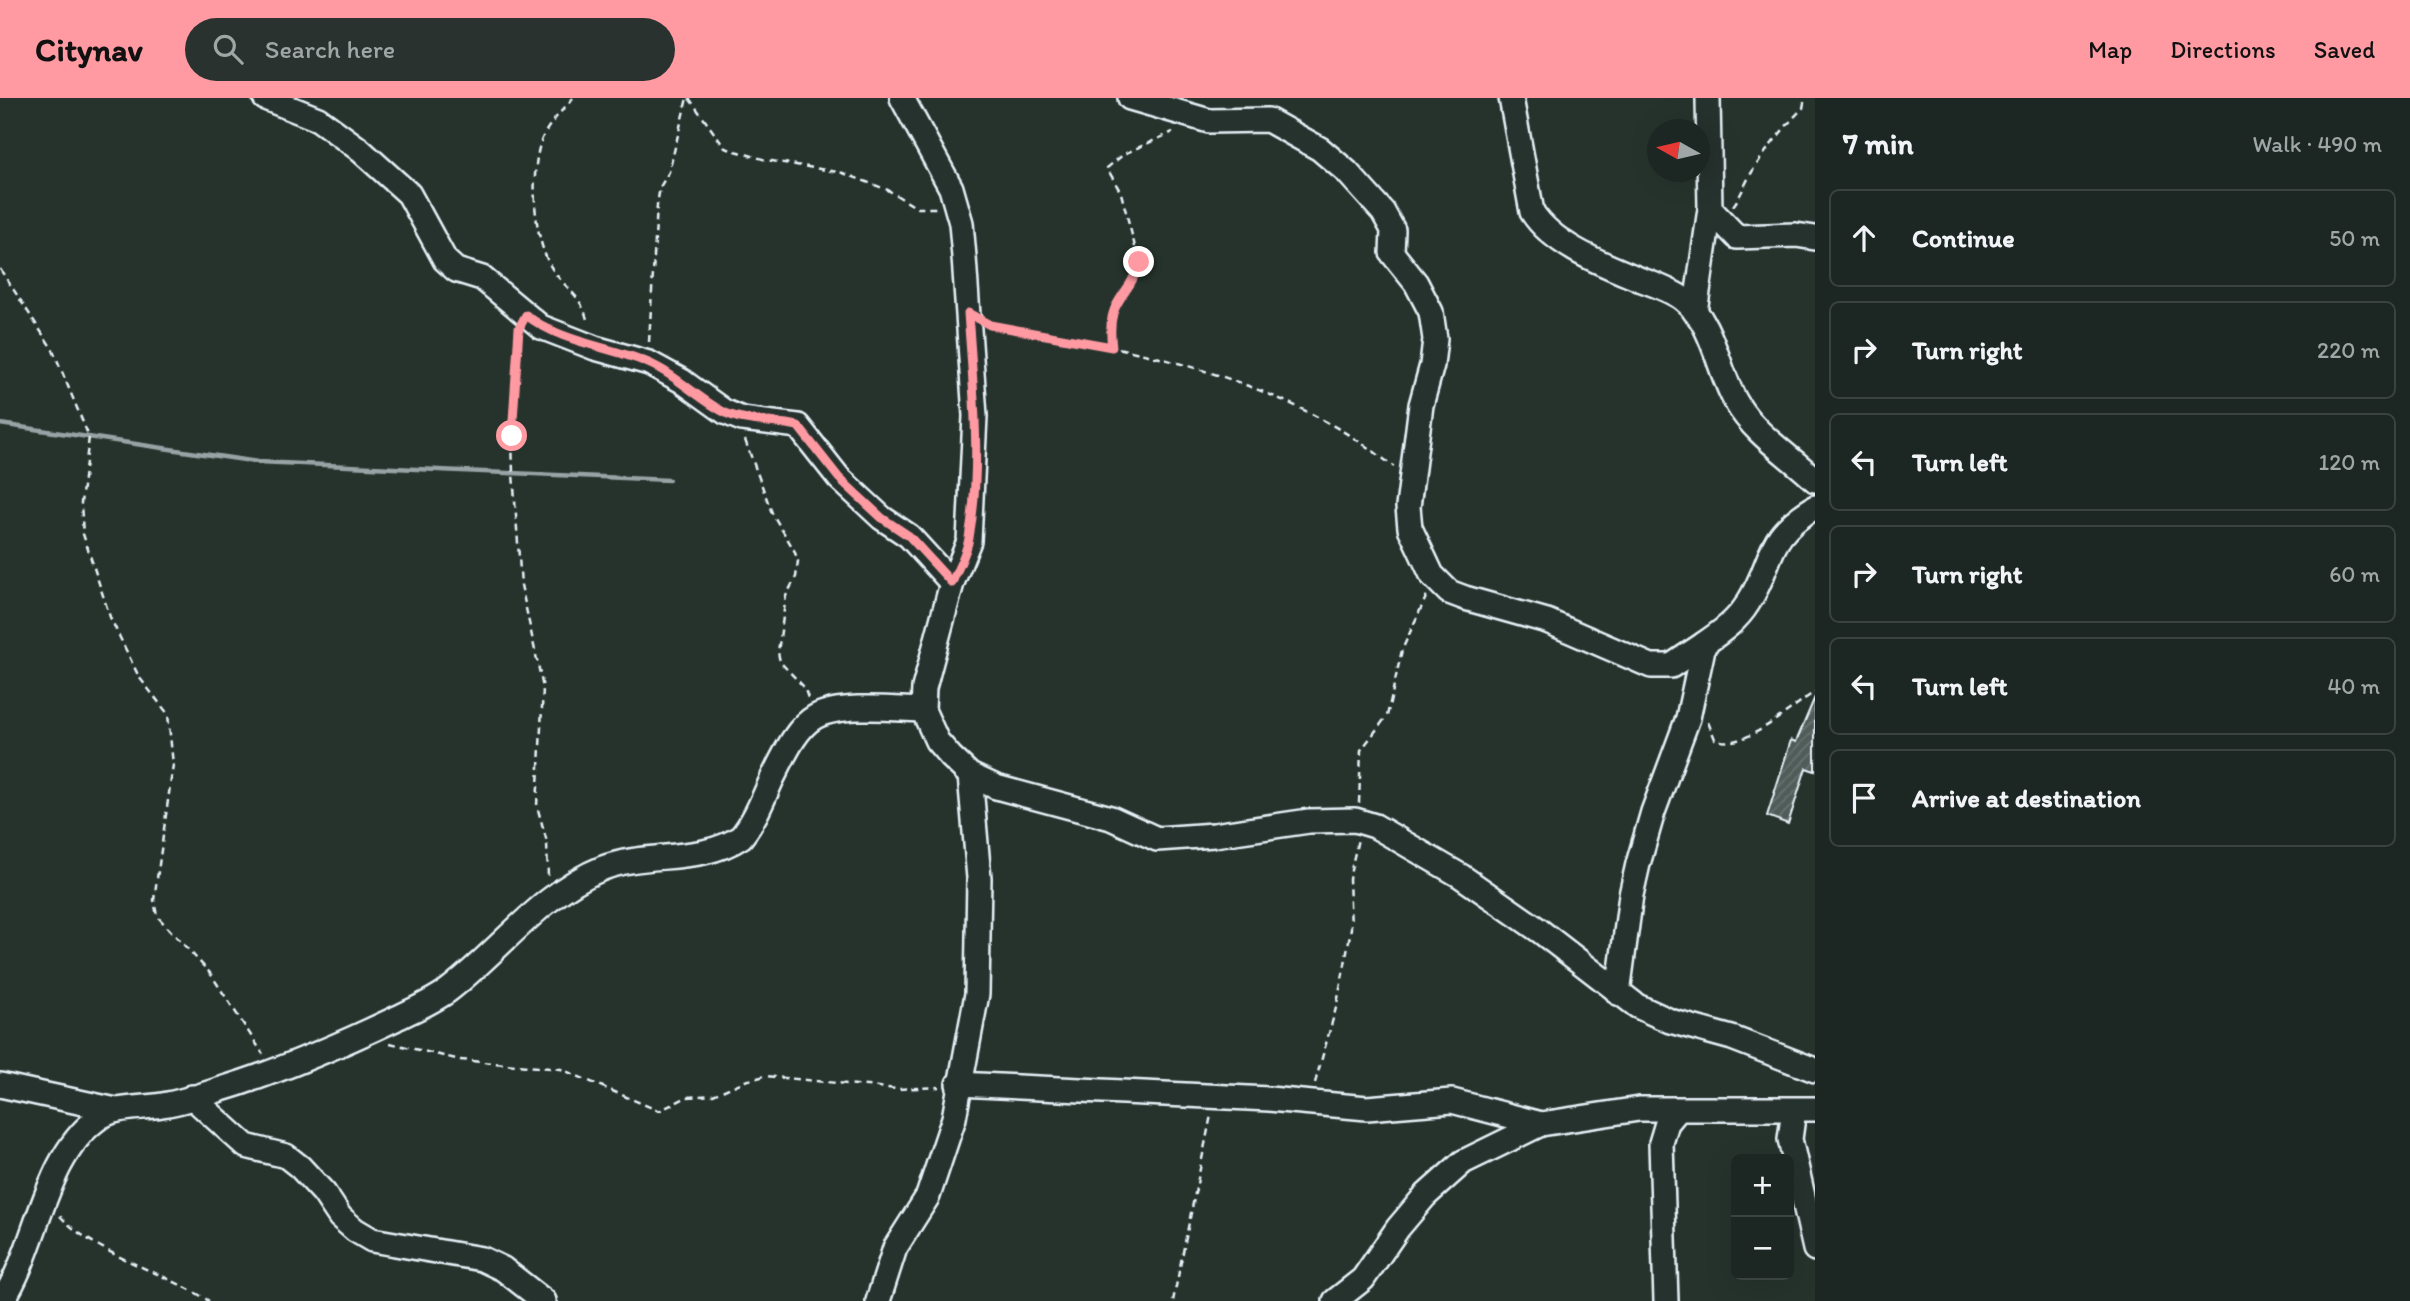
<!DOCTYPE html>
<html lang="en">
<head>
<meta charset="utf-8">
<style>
	:root { --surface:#1c2622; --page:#29322f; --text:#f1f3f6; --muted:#a0a5a5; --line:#3a4340; --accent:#ff9aa2 }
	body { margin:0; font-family:Itim,sans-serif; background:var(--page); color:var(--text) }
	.controls { position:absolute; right:21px; bottom:21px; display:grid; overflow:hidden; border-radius:10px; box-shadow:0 7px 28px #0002 }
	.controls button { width:63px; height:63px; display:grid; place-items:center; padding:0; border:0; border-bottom:2px solid var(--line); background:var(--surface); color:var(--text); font:35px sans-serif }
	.compass { position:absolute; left:1647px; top:21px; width:63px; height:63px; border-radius:50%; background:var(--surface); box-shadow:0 7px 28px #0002; rotate:278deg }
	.stop { position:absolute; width:21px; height:21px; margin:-16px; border:5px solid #ff9aa2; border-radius:50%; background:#fff }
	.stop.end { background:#ff9aa2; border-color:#fff; box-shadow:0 2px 7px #0008 }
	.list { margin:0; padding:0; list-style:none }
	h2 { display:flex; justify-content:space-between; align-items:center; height:91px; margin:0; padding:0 28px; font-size:30px }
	h2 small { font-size:23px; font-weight:400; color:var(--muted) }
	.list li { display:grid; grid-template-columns:46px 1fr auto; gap:21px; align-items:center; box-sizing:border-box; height:98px; margin:0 14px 14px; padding:0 14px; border:2px solid var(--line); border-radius:10px }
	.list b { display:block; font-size:26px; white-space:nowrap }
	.list em { font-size:23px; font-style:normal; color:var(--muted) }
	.icon { flex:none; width:38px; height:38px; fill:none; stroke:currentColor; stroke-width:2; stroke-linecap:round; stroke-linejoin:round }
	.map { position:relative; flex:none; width:1815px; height:1203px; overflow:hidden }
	header { display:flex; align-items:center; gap:42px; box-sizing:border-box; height:98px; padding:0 35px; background:var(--accent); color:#111 }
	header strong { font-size:33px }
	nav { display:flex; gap:38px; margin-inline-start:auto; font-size:24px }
	.search { width:490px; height:63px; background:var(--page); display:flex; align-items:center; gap:18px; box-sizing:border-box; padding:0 24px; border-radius:38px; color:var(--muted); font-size:26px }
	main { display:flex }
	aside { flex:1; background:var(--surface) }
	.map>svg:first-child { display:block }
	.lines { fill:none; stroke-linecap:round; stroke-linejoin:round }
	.stream { stroke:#98a3a5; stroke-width:4.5 }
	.building { fill:url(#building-hatch); stroke:#e8f1f8; stroke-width:2 }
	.minor-casing { stroke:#e8f1f8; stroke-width:28 }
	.path { stroke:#e8f1f8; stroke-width:2.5; stroke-dasharray:7 5; stroke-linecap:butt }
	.minor { stroke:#26332d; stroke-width:23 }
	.route { stroke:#ff9aa2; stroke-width:9 }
</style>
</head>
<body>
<header>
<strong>Citynav</strong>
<div class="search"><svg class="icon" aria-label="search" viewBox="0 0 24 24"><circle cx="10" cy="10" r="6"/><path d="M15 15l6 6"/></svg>Search here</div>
<nav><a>Map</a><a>Directions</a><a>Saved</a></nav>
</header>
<main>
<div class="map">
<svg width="1815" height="1203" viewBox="0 0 1815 1203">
	<defs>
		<pattern id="building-hatch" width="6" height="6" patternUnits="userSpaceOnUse" patternTransform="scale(1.75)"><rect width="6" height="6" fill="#505c59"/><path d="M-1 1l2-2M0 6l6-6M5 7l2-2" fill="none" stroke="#697472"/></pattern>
	</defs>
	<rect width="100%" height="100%" fill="#26332d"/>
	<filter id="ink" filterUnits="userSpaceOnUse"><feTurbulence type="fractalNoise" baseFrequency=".0143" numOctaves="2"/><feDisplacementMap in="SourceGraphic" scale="14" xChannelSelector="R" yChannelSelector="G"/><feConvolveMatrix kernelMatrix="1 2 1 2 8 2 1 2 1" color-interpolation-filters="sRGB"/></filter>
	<g filter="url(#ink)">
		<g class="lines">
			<polyline class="stream" points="0,326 258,364 669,382"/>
		</g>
		<polygon class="building" points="1815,599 1815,673 1806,670 1788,726 1767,718 1791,642 1796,644"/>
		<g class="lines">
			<g class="minor-casing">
				<g id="minor">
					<polyline points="265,0 318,21 359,51 409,96 445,162 456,172 482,180 541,229 595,250 649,265 682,283 725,314 742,321 798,328 839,380 882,420 909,438 952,485"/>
					<polyline points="902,0 951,90 961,125 964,159 975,318 969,443 952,485 924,590 923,612 937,643 951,659 970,677 996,689 1111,720 1157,741 1214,737 1309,723 1355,722 1375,728 1461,778 1540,833 1637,908 1670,923 1732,940 1815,972"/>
					<polyline points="1130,0 1209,23 1268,22 1320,51 1347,74 1383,114 1393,132 1392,155 1416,185 1431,214 1435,241 1432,267 1421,307 1408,409 1410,430 1432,477 1449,494 1465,500 1547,523 1651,568 1671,568 1704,546"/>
					<path d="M1511 0 1532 114C1554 148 1603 166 1639 181 1653 186 1671 192 1683 201 1714 225 1717 271 1736 304 1755 337 1788 356 1815 382"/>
					<polyline points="1710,111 1737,139 1796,137 1815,140"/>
					<polyline points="1695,214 1710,111 1708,0"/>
					<path d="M1618 895 1631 797 1638 766 1653 714 1688 620 1704 546C1721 534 1737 523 1748 505 1776 461 1762 441 1815 409"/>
					<polyline points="958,986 1269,1001 1367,1010 1452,1003 1541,1026"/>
					<polyline points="0,987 116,1012"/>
					<polyline points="192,999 246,1048 286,1058 300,1069 324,1095 340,1119 355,1132 372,1142 482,1161 503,1171 544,1203"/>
					<polyline points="1794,1012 1790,1041 1815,1151"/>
					<path d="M2 1203C38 1149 43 1062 96 1022 115 1007 140 1011 162 1007 181 1004 200 998 218 992 279 974 338 948 395 921 413 912 435 903 450 891 501 851 543 794 603 770 647 753 701 766 741 739 755 722 763 701 772 681 782 662 795 630 815 619 840 605 894 611 923 612"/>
					<polyline points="878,1203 895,1150 928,1098 954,1020 977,896 979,780 970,677"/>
					<polyline points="1335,1203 1363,1181 1398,1130 1425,1098 1463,1064 1541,1026 1639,1011 1815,1011"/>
					<polyline points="1666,1203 1661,1045 1667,1025 1677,1013"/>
				</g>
			</g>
			<g class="path">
				<path d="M573 0C562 13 547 27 541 43 530 76 533 139 551 169 564 191 582 195 588 226"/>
				<polyline points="689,0 725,50 766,62 843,75 888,92 917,110 936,110"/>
				<path d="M1733 108C1741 98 1745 85 1752 74 1761 58 1790 22 1803 10L1805 0"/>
				<polyline points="0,171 53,252 89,339 81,405 83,436 110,519 139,579 168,616 173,667 154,802 157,818 210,875 263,956"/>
				<path d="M989 227C1023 235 1060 238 1094 245 1199 266 1310 301 1394 369"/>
				<polyline points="519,235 512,339 513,375 521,487 543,590 537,708 547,744 548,780"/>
				<polyline points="649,244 657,107 660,89 669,74 687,0"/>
				<polyline points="1112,249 1113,209 1134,180 1139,164 1121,95 1107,70 1124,56 1173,34"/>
				<polyline points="745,342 772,415 794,452 798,463 796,479 786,498 778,554 780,564 804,589 808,600"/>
				<path d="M1708 624 1715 641C1743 655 1791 608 1815 594"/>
				<polyline points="1359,705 1361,652 1387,618 1402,552 1427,497"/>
				<polyline points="390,945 460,962 561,971 659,1013 687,999 713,997 745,983 765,978 898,991 939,989"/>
				<polyline points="1315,985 1336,910 1345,866 1351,830 1349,781 1358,741"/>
				<path d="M60 1118C100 1160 162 1172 209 1203"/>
				<polyline points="1173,1203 1211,1017"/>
			</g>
			<use href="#minor" class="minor"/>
		</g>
	</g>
	<g class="lines" filter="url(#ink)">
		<path class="route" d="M512 338 519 230 526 217C562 245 605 247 646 264 678 277 701 304 728 316 750 325 775 323 798 328L839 380 882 420 909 438 952 485C957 471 967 455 969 440 982 366 973 289 968 215L990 227 1112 249C1105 198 1130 202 1139 164"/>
	</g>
</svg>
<div class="controls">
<button>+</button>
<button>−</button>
</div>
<svg class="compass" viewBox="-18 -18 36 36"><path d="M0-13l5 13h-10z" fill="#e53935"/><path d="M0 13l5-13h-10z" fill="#a0a5a5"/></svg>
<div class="stop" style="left:512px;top:338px"></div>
<div class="stop end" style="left:1139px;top:164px"></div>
</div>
<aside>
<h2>7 min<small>Walk · 490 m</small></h2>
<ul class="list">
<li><svg class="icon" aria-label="ahead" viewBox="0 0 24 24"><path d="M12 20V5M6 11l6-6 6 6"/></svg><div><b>Continue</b></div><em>50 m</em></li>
<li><svg class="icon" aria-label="right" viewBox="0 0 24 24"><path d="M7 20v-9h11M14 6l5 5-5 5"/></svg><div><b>Turn right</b></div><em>220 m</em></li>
<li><svg class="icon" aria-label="left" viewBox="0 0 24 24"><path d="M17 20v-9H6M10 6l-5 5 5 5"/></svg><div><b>Turn left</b></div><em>120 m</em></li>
<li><svg class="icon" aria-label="right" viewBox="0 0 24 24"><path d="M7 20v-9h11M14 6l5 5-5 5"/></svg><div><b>Turn right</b></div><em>60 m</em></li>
<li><svg class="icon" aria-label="left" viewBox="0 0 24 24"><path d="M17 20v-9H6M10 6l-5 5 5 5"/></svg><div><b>Turn left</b></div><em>40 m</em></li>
<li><svg class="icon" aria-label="arrive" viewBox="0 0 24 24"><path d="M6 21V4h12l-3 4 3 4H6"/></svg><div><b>Arrive at destination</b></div></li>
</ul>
</aside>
</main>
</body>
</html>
